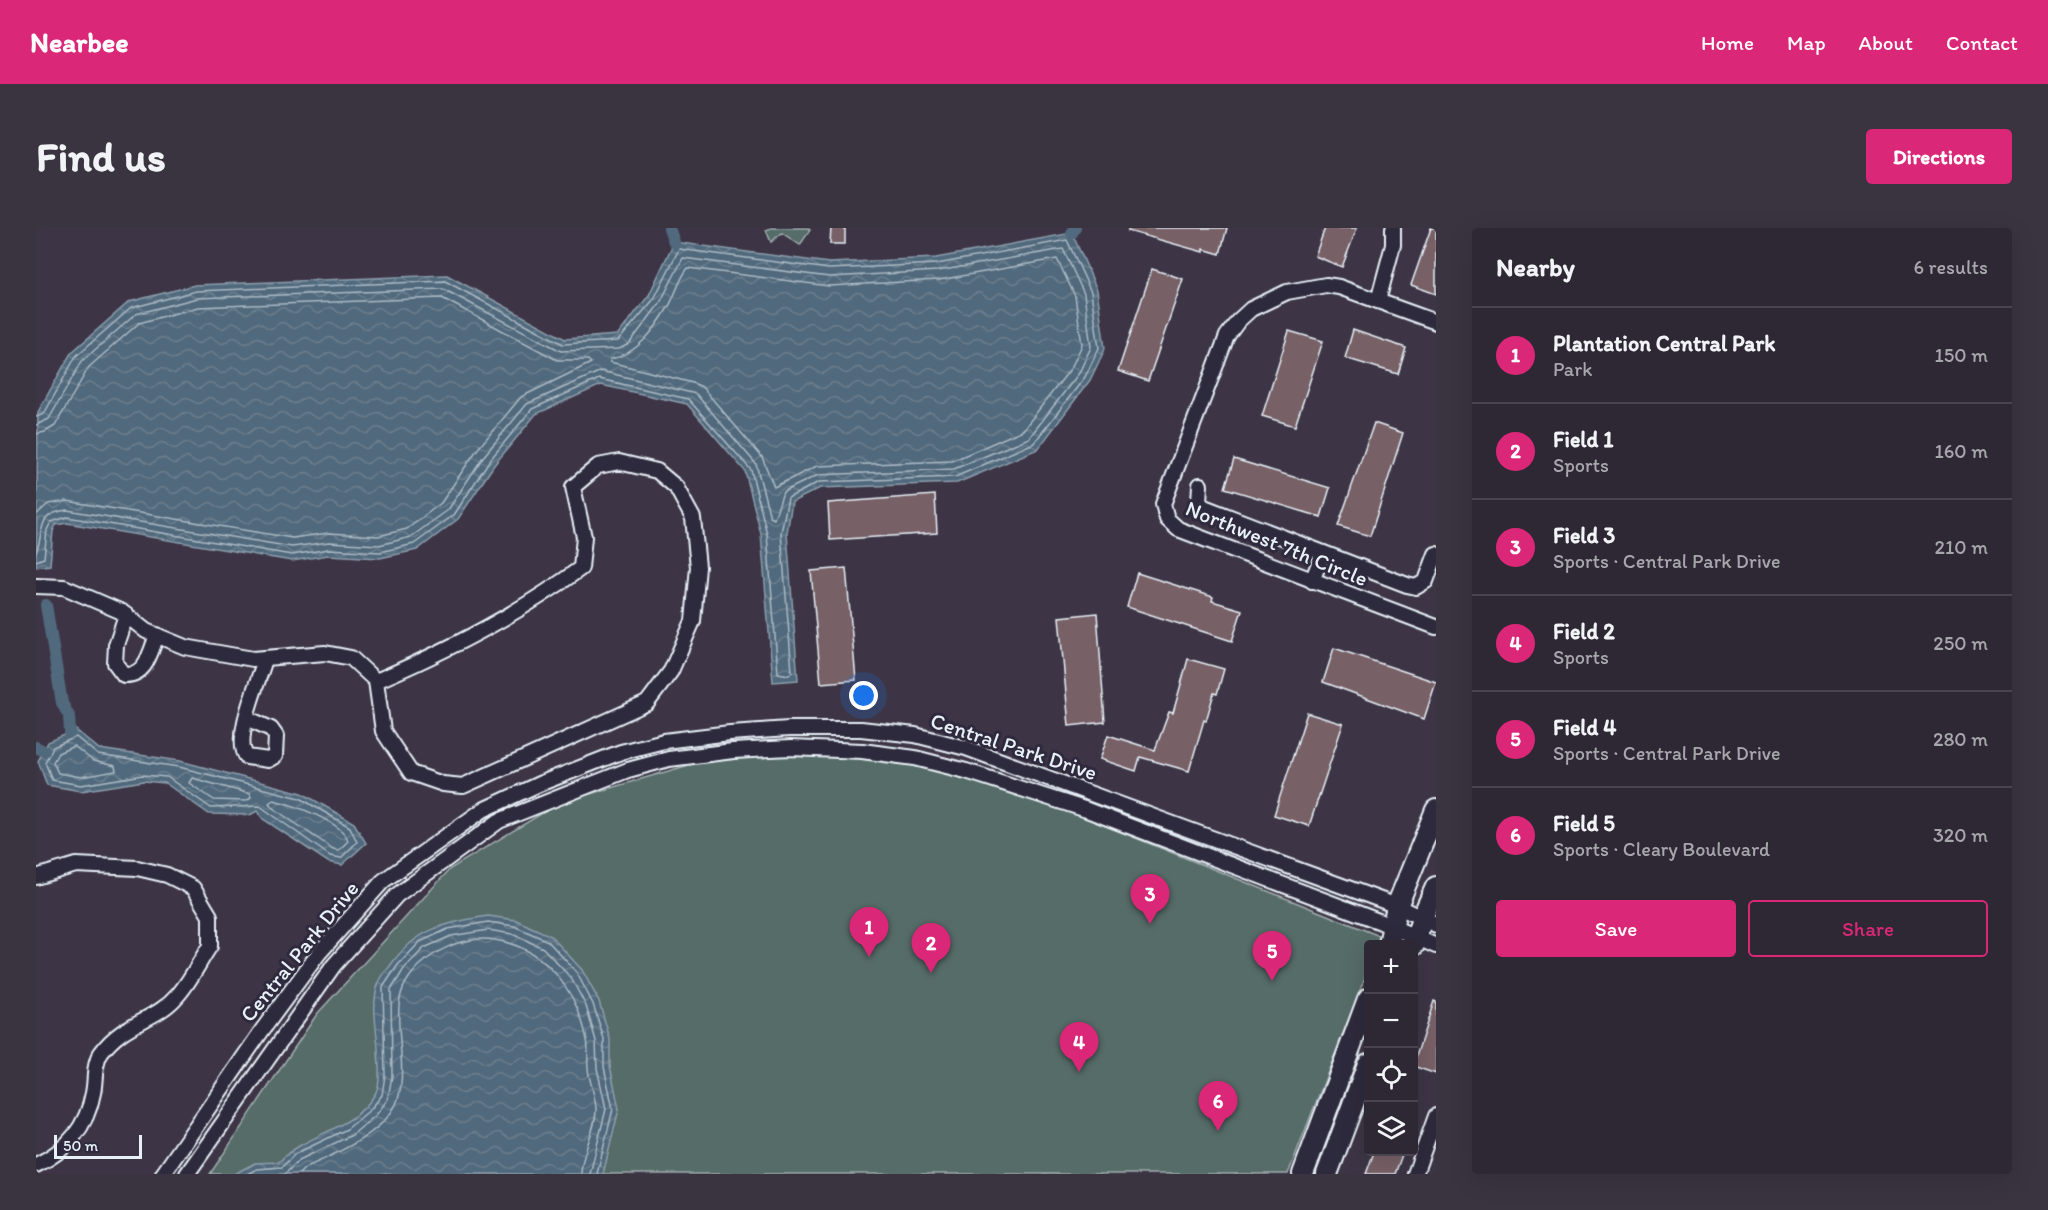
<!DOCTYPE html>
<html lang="en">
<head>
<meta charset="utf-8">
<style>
	:root { --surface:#2e2834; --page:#3a3440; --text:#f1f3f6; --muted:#a7a6ac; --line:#49444f; --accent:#db2777 }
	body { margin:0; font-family:Itim,sans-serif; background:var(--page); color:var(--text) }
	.controls { position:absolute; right:18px; bottom:18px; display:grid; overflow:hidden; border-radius:6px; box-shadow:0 6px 24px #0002 }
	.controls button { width:54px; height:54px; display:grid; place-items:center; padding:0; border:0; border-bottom:2px solid var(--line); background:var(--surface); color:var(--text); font:30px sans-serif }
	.scale { position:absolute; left:18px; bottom:15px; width:88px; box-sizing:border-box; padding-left:6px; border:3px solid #e8f1f8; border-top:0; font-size:16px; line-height:21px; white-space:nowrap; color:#e8f1f8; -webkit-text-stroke:4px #2f2a3d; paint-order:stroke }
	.you { position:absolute; left:828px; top:468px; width:21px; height:21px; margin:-15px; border:4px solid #fff; border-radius:50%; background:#1a73e8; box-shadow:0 0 0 9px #1a73e833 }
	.badge { display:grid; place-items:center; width:39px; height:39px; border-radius:50%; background:var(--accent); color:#fff; font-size:20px; font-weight:700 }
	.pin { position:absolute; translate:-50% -50px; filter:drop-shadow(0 2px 3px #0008) }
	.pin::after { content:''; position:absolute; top:32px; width:21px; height:18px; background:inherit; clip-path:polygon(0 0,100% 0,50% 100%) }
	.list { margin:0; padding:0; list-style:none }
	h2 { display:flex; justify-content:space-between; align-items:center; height:78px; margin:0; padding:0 24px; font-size:26px }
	h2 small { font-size:20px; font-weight:400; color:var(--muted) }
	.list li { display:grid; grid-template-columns:39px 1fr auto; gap:18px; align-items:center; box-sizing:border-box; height:96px; padding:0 24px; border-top:2px solid var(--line) }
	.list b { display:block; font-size:22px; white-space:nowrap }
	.list p { margin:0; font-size:20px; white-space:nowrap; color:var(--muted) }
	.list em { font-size:20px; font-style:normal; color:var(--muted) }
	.actions { display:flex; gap:12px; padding:18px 24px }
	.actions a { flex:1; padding:14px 0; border:2px solid var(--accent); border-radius:6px; text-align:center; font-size:21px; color:var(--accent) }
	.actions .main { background:var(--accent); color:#fff }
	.icon { flex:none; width:33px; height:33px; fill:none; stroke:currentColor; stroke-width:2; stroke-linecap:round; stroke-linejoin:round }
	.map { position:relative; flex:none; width:1400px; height:946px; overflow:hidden; border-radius:6px }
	header { display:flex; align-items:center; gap:36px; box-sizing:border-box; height:84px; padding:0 30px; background:var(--accent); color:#fff }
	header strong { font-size:28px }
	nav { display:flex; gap:33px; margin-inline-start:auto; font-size:21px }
	.intro { display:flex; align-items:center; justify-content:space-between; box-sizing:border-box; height:144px; padding:0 36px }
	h1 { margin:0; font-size:42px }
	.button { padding:15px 27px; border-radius:6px; background:var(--accent); color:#fff; font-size:21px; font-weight:700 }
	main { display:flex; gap:36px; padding:0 36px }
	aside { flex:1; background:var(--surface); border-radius:6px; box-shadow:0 6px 24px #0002 }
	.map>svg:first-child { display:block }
	.park { fill:#576c67; stroke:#a0aeb0; stroke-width:1.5 }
	.water { fill:url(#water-waves); stroke:#8d9fae; stroke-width:1.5 }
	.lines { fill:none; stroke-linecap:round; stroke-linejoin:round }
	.shore { stroke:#acbbc6; stroke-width:1.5 }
	.canal { stroke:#51697c; stroke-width:12 }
	.building { fill:#776166; stroke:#e8f1f8; stroke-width:1.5 }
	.street-casing { stroke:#e8f1f8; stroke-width:18 }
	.secondary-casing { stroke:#e8f1f8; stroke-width:24 }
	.street { stroke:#2f2a3d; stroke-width:14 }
	.secondary { stroke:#2f2a3d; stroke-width:20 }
	.labels { text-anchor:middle; stroke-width:6; stroke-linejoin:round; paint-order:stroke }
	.street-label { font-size:22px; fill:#e8f1f8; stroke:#2f2a3d }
</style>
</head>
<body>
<header>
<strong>Nearbee</strong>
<nav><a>Home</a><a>Map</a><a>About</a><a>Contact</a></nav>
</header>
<div class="intro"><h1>Find us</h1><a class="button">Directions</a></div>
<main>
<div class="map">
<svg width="1400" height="946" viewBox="0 0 1400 946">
	<defs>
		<pattern id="water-waves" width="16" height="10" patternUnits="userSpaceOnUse" patternTransform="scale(1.5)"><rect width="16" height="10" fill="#51697c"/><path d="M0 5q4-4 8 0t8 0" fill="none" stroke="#6a7f8f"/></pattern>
	</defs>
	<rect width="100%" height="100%" fill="#3d3545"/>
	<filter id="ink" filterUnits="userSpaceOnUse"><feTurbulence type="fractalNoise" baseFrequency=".0167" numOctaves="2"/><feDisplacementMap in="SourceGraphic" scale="12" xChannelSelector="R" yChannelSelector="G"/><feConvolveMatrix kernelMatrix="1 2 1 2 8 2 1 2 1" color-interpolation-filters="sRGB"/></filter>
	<g filter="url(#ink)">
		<g class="park">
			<polygon points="735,0 772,0 774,2 764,17 746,5 735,14 730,2"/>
			<polygon points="773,524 880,535 1030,582 1346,709 1343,716 1332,716 1332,742 1252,946 174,946 281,786 414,641 523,575 660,535"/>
		</g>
		<g class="water">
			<polygon points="1036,5 1061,62 1069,121 1054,152 1002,221 921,255 784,260 756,274 751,305 762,452 737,454 725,306 709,243 651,176 565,157 500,186 458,237 422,291 381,322 344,330 292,327 256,333 31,295 20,297 17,303 14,337 0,339 2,184 35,125 93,74 159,57 411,47 529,111 582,107 613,67 638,14 793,35 900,30"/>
			<polygon points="40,502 63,521 144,533 266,565 318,595 330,615 306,637 292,634 227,591 221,583 214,587 173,586 129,555 108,553 45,563 11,557 2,533 12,514"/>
			<path d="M452 688 480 692 515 708 546 742 563 773 574 811V838L583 881 567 946H198L219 935 243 934C270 905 318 902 339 866 346 854 342 834 342 821 341 801 335 776 342 757 344 750 350 743 354 738 380 700 410 695 452 688Z"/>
		</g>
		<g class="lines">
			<g class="shore">
				<path d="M1021 31 1039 68 1046 117 1035 140 987 202 916 233 781 238 738 259 726 229 666 159 657 155 574 134 575 131C601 127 620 100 633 78 640 66 643 51 652 40L793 58 903 52Z"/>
				<polyline points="0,189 8,186 40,128 95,80 160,63 409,53 527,116 582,113 618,71 643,21 793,41 901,36 1031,12 1055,64 1063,120 1049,149 998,215 919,249 783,254 752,270 745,305 756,444 753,447 742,445 731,306 715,242 652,171 563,151 496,181 453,233 418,287 378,316 344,324 293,321 256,327 31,289 15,294 11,302 8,330 0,333"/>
				<path d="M0 197 13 191 46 133 100 86 161 70 407 61 525 123 583 121 593 116 624 75 647 30 793 49 902 43 1027 21 1048 66 1055 119 1043 145 993 210 918 241 782 247 747 264 738 291 734 289 720 236 660 166 565 143 491 176 447 229 412 282 375 309 343 317 293 314 256 319 31 282C0 286 9 301 0 325"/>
				<polyline points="0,206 9,204 19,198 53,139 103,95 162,79 406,70 521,132 552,132 555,135 485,169 440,223 405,275 371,301 342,308 293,305 256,310 31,273 12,276 0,287"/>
				<polygon points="40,509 62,527 143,539 264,570 314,599 321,614 305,630 294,628 224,578 175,580 131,549 107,547 45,557 16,552 9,534 17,519"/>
				<polygon points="38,518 57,533 79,538 80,543 45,549 22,545 17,534 22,525"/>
				<polygon points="156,550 214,566 215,570 210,573 178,572 153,555"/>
				<path d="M237 572C255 576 308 594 312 613L303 622 297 621 237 580 233 575Z"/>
				<polyline points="211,946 221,941 246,939 259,926 311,901 335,881 346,867 349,847 347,759 362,737 384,714 412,701 452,694 478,698 512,713 541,745 557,776 568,811 568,839 577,881 561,946"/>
				<polyline points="249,946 263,932 316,907 340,887 352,871 356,847 355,762 368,741 388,720 415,708 452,702 476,706 507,720 535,750 550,778 560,813 561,840 570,881 554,946"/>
				<path d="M263 946 269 940C298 926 351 905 362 871 369 849 364 821 363 798 362 778 362 764 375 747 394 723 428 707 459 712 510 720 541 763 551 812 553 821 551 831 552 840 553 853 559 866 560 880 561 901 545 924 545 946"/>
			</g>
			<g class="canal">
				<polyline points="633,0 638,14"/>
				<polyline points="1036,5 1039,0"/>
				<polyline points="10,377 26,475 33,488 34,505"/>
				<polyline points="0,519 8,523"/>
			</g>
		</g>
		<g class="building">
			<polygon points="795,0 809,0 809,16 794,16"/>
			<polygon points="1092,0 1191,0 1184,26 1167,21 1167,24 1092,3"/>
			<polygon points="1289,0 1321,0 1306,39 1279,28"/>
			<polygon points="1395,0 1400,0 1400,66 1375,57"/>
			<polygon points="1116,41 1147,51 1112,153 1082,143"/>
			<polygon points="1317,102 1370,120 1362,146 1309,130"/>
			<polygon points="1253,103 1287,113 1259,198 1226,188"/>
			<polygon points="1338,195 1367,205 1334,308 1302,298"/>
			<polygon points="1198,231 1294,260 1285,289 1189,260"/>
			<polygon points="899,267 901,305 794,312 792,275"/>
			<polygon points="810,340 820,452 785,455 775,343"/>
			<polygon points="1101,345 1177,369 1176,373 1206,382 1196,413 1091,379"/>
			<polygon points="1061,385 1069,494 1033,498 1023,389"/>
			<polygon points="1298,420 1400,454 1388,491 1287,454"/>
			<polygon points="1152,431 1188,441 1181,466 1178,465 1170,493 1168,492 1153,543 1104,529 1100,543 1064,531 1072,507 1119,522 1133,484 1137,485"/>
			<polygon points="1271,485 1307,496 1273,598 1238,587"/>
			<polygon points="1398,773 1400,774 1400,846 1377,838"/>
			<polygon points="1338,924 1367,924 1359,946 1330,946"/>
		</g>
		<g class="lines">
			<g class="street-casing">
				<g id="street">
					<polyline points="1342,73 1357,17 1357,0"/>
					<polyline points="1400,94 1303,59 1290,57 1251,64 1215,81 1202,93 1191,108 1127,276 1131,291 1142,301 1400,399"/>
					<polyline points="1164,257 1163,274 1168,279 1371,357 1380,359 1390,353 1400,326"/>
					<polyline points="1276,353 1287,325"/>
					<path d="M0 358 28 359 86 384 110 403 149 419 217 431 289 425 315 430 340 453C413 422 481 387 545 340L548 309 537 259 562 238 583 234 621 243 640 259 657 290 662 339 657 393 635 443 611 475 427 558 407 556 375 545 347 503 340 453"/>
					<path d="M90 387 80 417 79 435 88 447C110 448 114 425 121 407"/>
					<path d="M211 490 235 501 240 508 239 528 232 532 211 529C196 511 223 453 229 431"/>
					<path d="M0 649 40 637 101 640 131 647 157 660 174 688V718C163 734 154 754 141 768 120 793 88 793 65 825 57 837 60 852 57 865 51 899 30 923 0 937"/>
					<polyline points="127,946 227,801 283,725 347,653 447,582 503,556 585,524 628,513 694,505 753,501 825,501 879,507 930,520 1361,678 1400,697"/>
					<polyline points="151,946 298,737 361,667 463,593 592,542 633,531 697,523 755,520 826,523 879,530 930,543 1051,582 1345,694 1400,718"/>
					<polyline points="1379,946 1400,888"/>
				</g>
			</g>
			<g class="secondary-casing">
				<g id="secondary">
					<polyline points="1353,716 1361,678 1400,582"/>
					<polyline points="1378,717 1386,690 1400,659"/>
					<polyline points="1267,946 1332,771"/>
					<polyline points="1291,946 1332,836"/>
				</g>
			</g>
			<use href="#street" class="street"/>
			<use href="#secondary" class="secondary"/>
		</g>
	</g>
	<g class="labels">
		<g class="street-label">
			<text transform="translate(1241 315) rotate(22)" y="8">Northwest 7th Circle</text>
			<text transform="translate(978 518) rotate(18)" y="8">Central Park Drive</text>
			<text transform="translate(263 723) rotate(-51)" y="8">Central Park Drive</text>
		</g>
	</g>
</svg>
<div class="controls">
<button>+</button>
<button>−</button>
<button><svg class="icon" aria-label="locate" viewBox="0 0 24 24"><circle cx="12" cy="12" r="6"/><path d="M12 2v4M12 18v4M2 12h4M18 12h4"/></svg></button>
<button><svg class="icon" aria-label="layers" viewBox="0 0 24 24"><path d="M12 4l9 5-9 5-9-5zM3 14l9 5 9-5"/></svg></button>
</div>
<div class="scale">50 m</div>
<div class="you"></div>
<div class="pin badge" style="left:833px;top:729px">1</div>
<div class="pin badge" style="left:895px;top:745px">2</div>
<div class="pin badge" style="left:1114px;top:696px">3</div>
<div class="pin badge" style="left:1043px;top:844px">4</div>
<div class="pin badge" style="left:1236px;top:753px">5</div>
<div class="pin badge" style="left:1182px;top:903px">6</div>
</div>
<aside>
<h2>Nearby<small>6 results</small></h2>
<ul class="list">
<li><span class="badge">1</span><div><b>Plantation Central Park</b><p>Park</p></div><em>150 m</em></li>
<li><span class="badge">2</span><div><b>Field 1</b><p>Sports</p></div><em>160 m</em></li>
<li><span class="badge">3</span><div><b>Field 3</b><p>Sports · Central Park Drive</p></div><em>210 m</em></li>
<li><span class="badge">4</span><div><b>Field 2</b><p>Sports</p></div><em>250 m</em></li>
<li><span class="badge">5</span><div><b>Field 4</b><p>Sports · Central Park Drive</p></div><em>280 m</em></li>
<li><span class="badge">6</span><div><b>Field 5</b><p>Sports · Cleary Boulevard</p></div><em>320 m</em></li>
</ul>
<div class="actions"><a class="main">Save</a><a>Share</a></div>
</aside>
</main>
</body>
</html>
